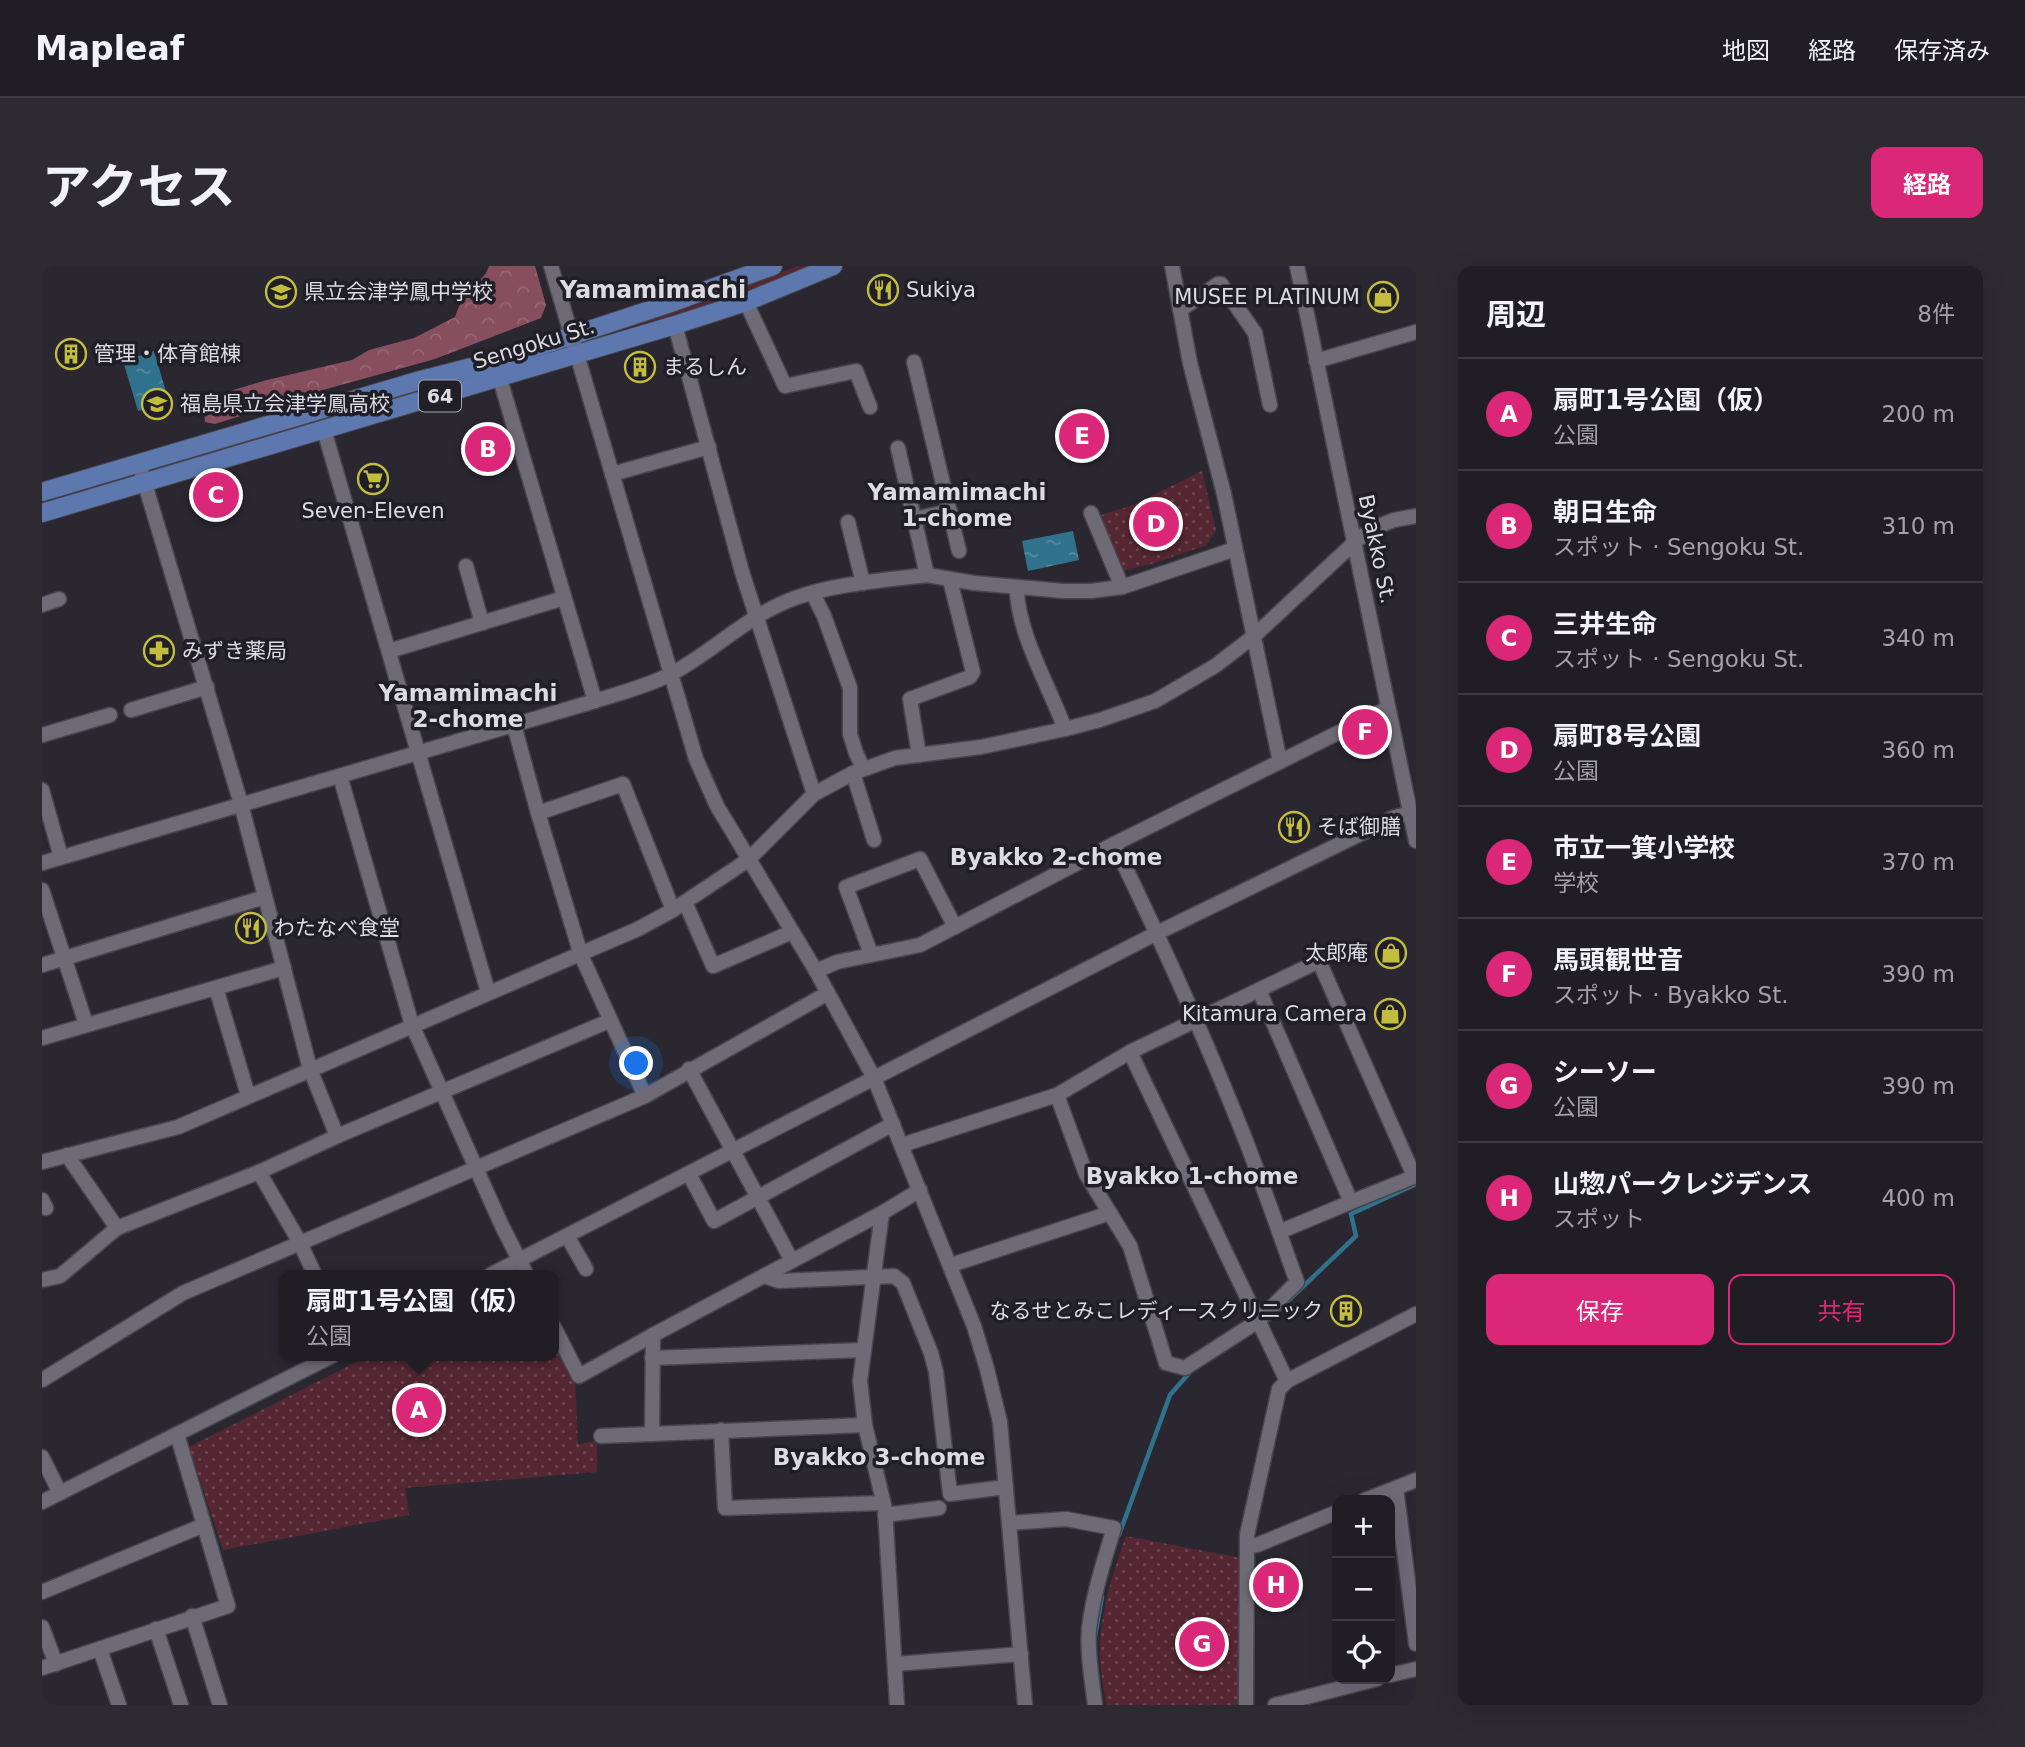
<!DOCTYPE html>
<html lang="ja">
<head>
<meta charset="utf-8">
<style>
	:root { --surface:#201d25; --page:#2d2a32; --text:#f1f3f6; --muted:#a2a2a7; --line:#3d3b42; --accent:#db2777 }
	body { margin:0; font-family:"DejaVu Sans","Noto Sans JP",sans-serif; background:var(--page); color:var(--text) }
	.controls { position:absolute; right:21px; bottom:21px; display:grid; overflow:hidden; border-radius:14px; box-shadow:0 7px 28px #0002 }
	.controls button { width:63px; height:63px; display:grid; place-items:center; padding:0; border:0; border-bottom:2px solid var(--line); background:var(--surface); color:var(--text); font:35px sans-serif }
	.you { position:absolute; left:595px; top:798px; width:24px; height:24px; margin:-18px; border:5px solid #fff; border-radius:50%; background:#1a73e8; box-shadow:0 0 0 10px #1a73e833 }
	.badge { display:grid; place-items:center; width:46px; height:46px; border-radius:50%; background:var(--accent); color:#fff; font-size:23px; font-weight:700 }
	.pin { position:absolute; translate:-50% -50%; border:4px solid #fff; box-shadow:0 2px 7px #0006 }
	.popup { position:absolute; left:237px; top:1004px; width:280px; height:91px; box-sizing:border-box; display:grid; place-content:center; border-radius:14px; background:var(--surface); filter:drop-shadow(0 2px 5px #0005); font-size:23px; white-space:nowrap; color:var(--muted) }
	.popup b { font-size:26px; color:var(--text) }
	.popup::after { content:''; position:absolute; left:50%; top:100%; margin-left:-14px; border:14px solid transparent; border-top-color:var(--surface) }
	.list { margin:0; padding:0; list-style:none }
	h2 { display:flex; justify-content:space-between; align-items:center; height:91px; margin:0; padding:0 28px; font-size:30px }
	h2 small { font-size:23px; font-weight:400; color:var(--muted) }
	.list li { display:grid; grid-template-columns:46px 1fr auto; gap:21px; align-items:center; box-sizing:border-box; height:112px; padding:0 28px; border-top:2px solid var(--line) }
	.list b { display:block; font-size:26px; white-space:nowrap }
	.list p { margin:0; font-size:23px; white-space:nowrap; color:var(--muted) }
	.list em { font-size:23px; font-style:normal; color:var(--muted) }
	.actions { display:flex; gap:14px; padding:21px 28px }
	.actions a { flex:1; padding:16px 0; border:2px solid var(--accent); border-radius:14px; text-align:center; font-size:24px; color:var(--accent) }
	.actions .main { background:var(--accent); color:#fff }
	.icon { flex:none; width:38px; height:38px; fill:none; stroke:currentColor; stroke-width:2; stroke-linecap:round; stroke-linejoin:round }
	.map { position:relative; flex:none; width:1374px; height:1439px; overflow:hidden; border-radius:14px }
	header { display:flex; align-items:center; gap:42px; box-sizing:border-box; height:98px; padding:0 35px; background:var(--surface); border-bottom:2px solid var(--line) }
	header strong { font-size:33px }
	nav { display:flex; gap:38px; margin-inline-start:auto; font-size:24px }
	.intro { display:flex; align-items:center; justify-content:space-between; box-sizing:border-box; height:168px; padding:0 42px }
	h1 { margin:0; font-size:49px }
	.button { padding:18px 32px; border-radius:14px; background:var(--accent); color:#fff; font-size:24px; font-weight:700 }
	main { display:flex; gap:42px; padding:0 42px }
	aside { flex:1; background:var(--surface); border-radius:14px; box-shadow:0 7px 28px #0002 }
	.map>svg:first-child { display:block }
	.grass { fill:#552733 }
	.forest { fill:url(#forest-crowns) }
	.park { fill:url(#park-dots) }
	.water { fill:url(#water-ripples) }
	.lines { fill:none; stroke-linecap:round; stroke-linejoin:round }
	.stream { stroke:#30728c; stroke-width:4.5 }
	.minor-casing { stroke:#47454d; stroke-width:17 }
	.major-casing { stroke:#47454d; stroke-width:20 }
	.minor { stroke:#6e6b77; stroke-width:14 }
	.major { stroke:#5d78af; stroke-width:18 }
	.labels { text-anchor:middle; stroke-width:7; stroke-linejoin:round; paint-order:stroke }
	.shield { fill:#201e27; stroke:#a4a2aa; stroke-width:2 }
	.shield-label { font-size:19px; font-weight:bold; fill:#dddbe2 }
	.poi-label { font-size:21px; fill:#dddbe2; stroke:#201e27; text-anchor:start }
	.street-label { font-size:21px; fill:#dddbe2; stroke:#201e27 }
	.neighbourhood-label { font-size:23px; font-weight:bold; fill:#dddbe2; stroke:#201e27 }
	.quarter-label { font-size:24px; font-weight:bold; fill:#dddbe2; stroke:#201e27 }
</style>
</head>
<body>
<header>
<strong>Mapleaf</strong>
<nav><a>地図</a><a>経路</a><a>保存済み</a></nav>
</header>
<div class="intro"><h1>アクセス</h1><a class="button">経路</a></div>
<main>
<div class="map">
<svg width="1374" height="1439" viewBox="0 0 1374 1439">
	<defs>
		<pattern id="forest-crowns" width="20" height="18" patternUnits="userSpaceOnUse" patternTransform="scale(1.75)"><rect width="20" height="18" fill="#874e5d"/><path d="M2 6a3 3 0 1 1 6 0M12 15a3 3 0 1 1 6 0" fill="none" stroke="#986774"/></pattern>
		<pattern id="park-dots" width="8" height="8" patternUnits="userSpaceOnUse" patternTransform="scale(1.75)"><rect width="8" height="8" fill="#552733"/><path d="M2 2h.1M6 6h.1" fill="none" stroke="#6d4650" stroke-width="1.8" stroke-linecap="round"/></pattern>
		<pattern id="water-ripples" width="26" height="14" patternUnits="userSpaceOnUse" patternTransform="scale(1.75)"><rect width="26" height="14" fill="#30728c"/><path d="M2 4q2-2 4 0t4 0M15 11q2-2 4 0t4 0" fill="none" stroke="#578ca1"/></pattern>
	</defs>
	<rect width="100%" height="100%" fill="#2a2731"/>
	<g class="grass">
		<polygon points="755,0 775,0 684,35 560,69 660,37"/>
		<polygon points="438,109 282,155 282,150 387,119"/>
		<polygon points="271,154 274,158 242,169 177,184 119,200"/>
	</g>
	<polygon class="forest" points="447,0 493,0 504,39 499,52 393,93 270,127 173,158 163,156 162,146 171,130 225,114 310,94 327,84 372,72 413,51 417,40 444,7"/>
	<g class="park">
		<polygon points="1160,205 1174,264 1165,279 1113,297 1076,306 1053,251 1091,239"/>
		<polygon points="512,1071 533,1113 536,1178 555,1175 555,1206 363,1222 367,1249 181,1284 147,1181 326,1090 512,1090"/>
		<path d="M1084 1270 1199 1292 1197 1439H1064C1062 1424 1059 1409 1058 1395 1056 1353 1070 1309 1084 1270Z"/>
	</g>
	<g class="water">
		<polygon points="112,85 127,136 96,145 81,95"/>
		<polygon points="1031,265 1037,294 986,305 980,275"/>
	</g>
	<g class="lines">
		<g class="stream">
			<polyline points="1226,1054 1314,970 1309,948 1374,918"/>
			<polyline points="1077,1269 1128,1129 1149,1105"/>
			<polyline points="1053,1370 1060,1331"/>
		</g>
		<g class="minor-casing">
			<g id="minor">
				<polyline points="509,0 654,493 675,540 774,705 832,812 932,1060 945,1103 958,1156 983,1439"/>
				<polyline points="1130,0 1148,97 1182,228 1238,496"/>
				<polyline points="1255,0 1374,575"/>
				<polyline points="704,36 743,120 814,105 828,141"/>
				<polyline points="1138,44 1176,18 1179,18 1213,67 1228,139"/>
				<polyline points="633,59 700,306 772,528"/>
				<polyline points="1274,95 1374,66"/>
				<polyline points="872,96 917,285"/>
				<polyline points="458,113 553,435"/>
				<polyline points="282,164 446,726"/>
				<polyline points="856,182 885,309 932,317 1021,325 1049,325 1080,321 1193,283"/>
				<polyline points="97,198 199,538 268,803 295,870"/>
				<polyline points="570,208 667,181"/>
				<polyline points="1049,247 1080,321"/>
				<polyline points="873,253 908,245"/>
				<polyline points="806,256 821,317"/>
				<polyline points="424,300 440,357"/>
				<path d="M975 321C974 364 1008 422 1023 463"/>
				<polyline points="771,328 782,350 808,422 808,468 814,487 821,502"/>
				<polyline points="0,339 17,333"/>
				<polyline points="347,385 522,332"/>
				<polyline points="89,444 165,421"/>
				<polyline points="472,459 496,547 581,518 631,644"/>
				<polyline points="0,469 68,449"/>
				<polyline points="877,489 868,433 928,411 931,406 908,314"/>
				<polyline points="811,507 832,574"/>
				<polyline points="298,510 370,759 460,960 485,1009"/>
				<polyline points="0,524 19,591"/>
				<path d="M0 597 553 435C578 427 606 420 629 408 672 385 706 349 753 332 792 318 843 314 885 309"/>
				<polyline points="0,624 44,758"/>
				<polyline points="643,636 671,700 750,666"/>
				<polyline points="829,688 804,621 878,593 913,661"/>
				<polyline points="0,699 223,631"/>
				<polyline points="774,705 795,696 878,679 1072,578 1346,442"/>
				<polyline points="174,722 206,829"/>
				<polyline points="1217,724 1309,936 1237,966"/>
				<polyline points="0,772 242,702"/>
				<polyline points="647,803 750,995"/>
				<path d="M1015 829 1044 908 1088 980 1124 1097 1143 1102 1216 1055 1255 1016C1238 969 1222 922 1204 875 1164 774 1120 676 1072 578"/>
				<polyline points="603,830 786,727"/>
				<polyline points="860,879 1015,829 1088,786"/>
				<polyline points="0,896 136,861 596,663 631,644 706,594 772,528 811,507 853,492 939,481 1023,463 1058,454 1113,435 1173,400 1212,370 1313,276 1331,262 1352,254 1374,250"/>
				<polyline points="217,906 257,975 273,1009"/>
				<polyline points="647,908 672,955 851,858"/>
				<polyline points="0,934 4,942"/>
				<polyline points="1309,936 1374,910"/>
				<polyline points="840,947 818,1115 823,1159 843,1243 855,1439"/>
				<polyline points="75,962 217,906 300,868 567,755"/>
				<polyline points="525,970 544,1003"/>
				<polyline points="909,999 1068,947"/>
				<polyline points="448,1009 1115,667 1353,551 1369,547"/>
				<polyline points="722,1010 737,1015 852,1010 861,1017 889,1087 894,1106 908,1228 964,1221"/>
				<polyline points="0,1014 18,1010 75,962 25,889"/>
				<polyline points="512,1061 537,1110 611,1069"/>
				<polyline points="610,1092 821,1084"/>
				<polyline points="0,1114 141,1027 603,830 539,689 496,547"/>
				<polyline points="1245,1115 1088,786 1277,695 1372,910"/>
				<polyline points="823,1159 610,1168 611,1069 840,947 878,924"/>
				<polyline points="679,1164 683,1242 841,1237"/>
				<polyline points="559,1170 610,1168"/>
				<polyline points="0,1191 18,1227"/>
				<polyline points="1354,1222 1374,1378"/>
				<polyline points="1323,1234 1374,1214"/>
				<polyline points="0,1236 290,1090"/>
				<polyline points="843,1249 897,1242"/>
				<path d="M968 1257 1024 1253 1072 1262C1062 1295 1051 1328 1047 1363 1045 1388 1050 1414 1053 1439"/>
				<polyline points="1205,1280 1215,1279 1295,1246"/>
				<polyline points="0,1326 162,1259"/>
				<polyline points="150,1350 178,1439"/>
				<polyline points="0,1361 14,1398"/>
				<polyline points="114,1363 139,1439"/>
				<polyline points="58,1383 77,1439"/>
				<polyline points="853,1398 979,1388"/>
				<polyline points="0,1402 186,1340 135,1168"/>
				<polyline points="1348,1409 1374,1403"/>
				<polyline points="1204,1439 1205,1269 1237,1123 1245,1115 1374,1048"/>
				<polyline points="1233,1439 1335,1413"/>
			</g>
		</g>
		<g class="major-casing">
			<g id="major">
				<polyline points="0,226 375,115 453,95 626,38 731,0"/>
				<polyline points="0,247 633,59 704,36 791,0"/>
			</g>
		</g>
		<use href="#minor" class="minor"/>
		<use href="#major" class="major"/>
	</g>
	<defs>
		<g id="restaurant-ring" transform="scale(1.575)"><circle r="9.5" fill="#201e27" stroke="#c3bd3e" stroke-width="1.5"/><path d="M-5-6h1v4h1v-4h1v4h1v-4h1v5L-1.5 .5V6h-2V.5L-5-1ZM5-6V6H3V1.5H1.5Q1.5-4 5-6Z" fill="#c3bd3e"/></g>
		<g id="school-ring" transform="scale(1.575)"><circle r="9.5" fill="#201e27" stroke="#c3bd3e" stroke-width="1.5"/><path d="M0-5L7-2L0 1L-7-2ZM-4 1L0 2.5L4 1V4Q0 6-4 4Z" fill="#c3bd3e"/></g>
		<g id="shop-ring" transform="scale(1.575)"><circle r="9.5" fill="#201e27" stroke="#c3bd3e" stroke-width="1.5"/><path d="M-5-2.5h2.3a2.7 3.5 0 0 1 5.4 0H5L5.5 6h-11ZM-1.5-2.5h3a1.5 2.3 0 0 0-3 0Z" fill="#c3bd3e"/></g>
		<g id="building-ring" transform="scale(1.575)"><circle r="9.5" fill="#201e27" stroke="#c3bd3e" stroke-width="1.5"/><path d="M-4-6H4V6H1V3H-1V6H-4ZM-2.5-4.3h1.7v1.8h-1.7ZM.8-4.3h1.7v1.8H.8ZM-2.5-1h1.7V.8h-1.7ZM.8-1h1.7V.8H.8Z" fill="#c3bd3e"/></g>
		<g id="supermarket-ring" transform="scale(1.575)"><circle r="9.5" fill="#201e27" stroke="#c3bd3e" stroke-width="1.5"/><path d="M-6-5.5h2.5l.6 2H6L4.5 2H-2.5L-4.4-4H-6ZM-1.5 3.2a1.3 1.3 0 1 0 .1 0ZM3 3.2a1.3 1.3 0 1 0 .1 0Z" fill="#c3bd3e"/></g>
		<g id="pharmacy-ring" transform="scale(1.575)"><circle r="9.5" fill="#201e27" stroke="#c3bd3e" stroke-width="1.5"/><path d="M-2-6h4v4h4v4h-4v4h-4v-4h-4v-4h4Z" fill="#c3bd3e"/></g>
	</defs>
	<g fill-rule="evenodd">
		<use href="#restaurant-ring" x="841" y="24"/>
		<use href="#school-ring" x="239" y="26"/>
		<use href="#shop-ring" x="1341" y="31"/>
		<use href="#building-ring" x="29" y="88"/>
		<use href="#building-ring" x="598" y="101"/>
		<use href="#school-ring" x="115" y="138"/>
		<use href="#supermarket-ring" x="331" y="213"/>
		<use href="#pharmacy-ring" x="117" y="385"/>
		<use href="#restaurant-ring" x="1252" y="561"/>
		<use href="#restaurant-ring" x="209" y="662"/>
		<use href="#shop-ring" x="1349" y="687"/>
		<use href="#shop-ring" x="1348" y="748"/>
		<use href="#building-ring" x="1304" y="1045"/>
	</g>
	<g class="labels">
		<rect class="shield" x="377" y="114.5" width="42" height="31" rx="5"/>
		<g class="shield-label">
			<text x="398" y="137">64</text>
		</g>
		<g class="poi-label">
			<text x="864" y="31">Sukiya</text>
			<text x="262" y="33">県立会津学鳳中学校</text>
			<text x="1318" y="38" text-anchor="end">MUSEE PLATINUM</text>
			<text x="52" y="95">管理・体育館棟</text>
			<text x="621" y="108">まるしん</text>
			<text x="138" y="145">福島県立会津学鳳高校</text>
			<text x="331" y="252" text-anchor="middle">Seven-Eleven</text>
			<text x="140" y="392">みずき薬局</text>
			<text x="1275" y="568">そば御膳</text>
			<text x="232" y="669">わたなべ食堂</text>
			<text x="1326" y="694" text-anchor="end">太郎庵</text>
			<text x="1325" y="755" text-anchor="end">Kitamura Camera</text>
			<text x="1281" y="1052" text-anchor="end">なるせとみこレディースクリニック</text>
		</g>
		<g class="street-label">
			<text transform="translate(492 78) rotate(-17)" y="7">Sengoku St.</text>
			<text transform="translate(1335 283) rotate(78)" y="7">Byakko St.</text>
		</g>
		<g class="neighbourhood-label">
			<text x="915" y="234">Yamamimachi<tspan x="915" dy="26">1-chome</tspan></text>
			<text x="426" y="435">Yamamimachi<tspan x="426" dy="26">2-chome</tspan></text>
			<text x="1014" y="599">Byakko 2-chome</text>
			<text x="1150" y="918">Byakko 1-chome</text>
			<text x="837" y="1199">Byakko 3-chome</text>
		</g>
		<g class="quarter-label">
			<text x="611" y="32">Yamamimachi</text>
		</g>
	</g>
</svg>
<div class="controls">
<button>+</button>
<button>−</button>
<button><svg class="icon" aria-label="locate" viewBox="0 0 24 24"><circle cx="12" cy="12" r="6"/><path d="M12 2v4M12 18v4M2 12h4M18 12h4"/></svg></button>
</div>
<div class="you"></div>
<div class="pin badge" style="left:377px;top:1144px">A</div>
<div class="popup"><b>扇町1号公園（仮）</b>公園</div>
<div class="pin badge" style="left:446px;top:183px">B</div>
<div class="pin badge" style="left:174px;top:229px">C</div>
<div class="pin badge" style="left:1114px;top:258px">D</div>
<div class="pin badge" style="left:1040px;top:170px">E</div>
<div class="pin badge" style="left:1323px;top:466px">F</div>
<div class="pin badge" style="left:1160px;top:1378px">G</div>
<div class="pin badge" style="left:1234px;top:1319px">H</div>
</div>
<aside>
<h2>周辺<small>8件</small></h2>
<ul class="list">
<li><span class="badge">A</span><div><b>扇町1号公園（仮）</b><p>公園</p></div><em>200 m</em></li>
<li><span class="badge">B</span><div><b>朝日生命</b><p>スポット · Sengoku St.</p></div><em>310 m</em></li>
<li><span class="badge">C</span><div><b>三井生命</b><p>スポット · Sengoku St.</p></div><em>340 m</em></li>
<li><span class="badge">D</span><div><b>扇町8号公園</b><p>公園</p></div><em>360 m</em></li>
<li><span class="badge">E</span><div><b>市立一箕小学校</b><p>学校</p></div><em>370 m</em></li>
<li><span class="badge">F</span><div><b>馬頭観世音</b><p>スポット · Byakko St.</p></div><em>390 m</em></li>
<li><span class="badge">G</span><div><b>シーソー</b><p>公園</p></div><em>390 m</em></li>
<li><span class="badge">H</span><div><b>山惣パークレジデンス</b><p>スポット</p></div><em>400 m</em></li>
</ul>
<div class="actions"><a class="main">保存</a><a>共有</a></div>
</aside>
</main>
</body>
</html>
